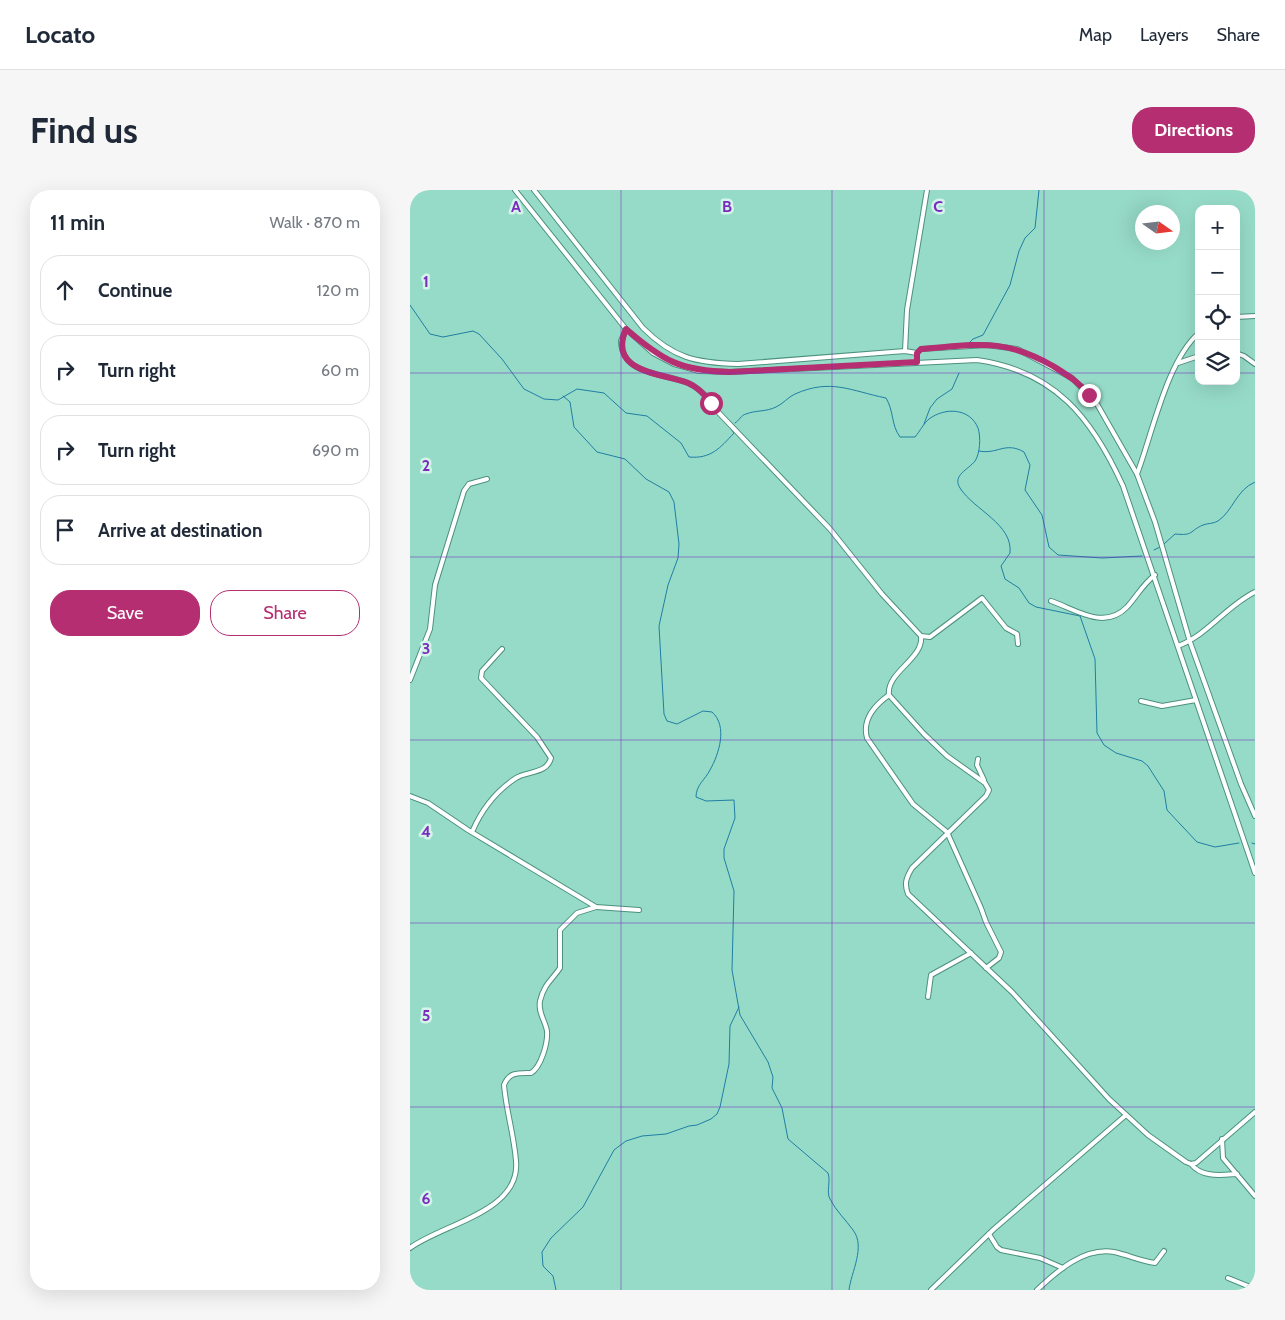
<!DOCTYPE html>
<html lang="en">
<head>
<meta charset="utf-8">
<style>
	:root { --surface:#fff; --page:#f6f6f7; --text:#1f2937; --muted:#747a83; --line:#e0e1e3; --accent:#b52e71 }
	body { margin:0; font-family:Cabin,sans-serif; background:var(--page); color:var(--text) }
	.controls { position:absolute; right:15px; top:15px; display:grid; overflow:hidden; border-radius:10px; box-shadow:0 5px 20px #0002 }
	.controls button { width:45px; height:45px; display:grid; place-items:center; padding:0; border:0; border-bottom:1px solid var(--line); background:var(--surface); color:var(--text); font:25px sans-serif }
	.compass { position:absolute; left:725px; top:15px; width:45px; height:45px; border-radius:50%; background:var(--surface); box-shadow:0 5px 20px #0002; rotate:104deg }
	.stop { position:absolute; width:15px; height:15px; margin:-11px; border:4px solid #b52e71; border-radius:50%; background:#fff }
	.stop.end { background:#b52e71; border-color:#fff; box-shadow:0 1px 5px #0008 }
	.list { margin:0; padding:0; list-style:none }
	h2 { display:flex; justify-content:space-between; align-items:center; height:65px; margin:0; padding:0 20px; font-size:21px }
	h2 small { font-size:16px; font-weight:400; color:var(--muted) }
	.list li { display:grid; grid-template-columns:32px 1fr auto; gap:15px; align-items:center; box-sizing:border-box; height:70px; margin:0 10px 10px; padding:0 10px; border:1px solid var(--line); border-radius:20px }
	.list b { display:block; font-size:19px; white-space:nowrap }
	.list em { font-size:16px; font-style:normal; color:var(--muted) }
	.actions { display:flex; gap:10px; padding:15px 20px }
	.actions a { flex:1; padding:11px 0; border:1px solid var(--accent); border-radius:20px; text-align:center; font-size:18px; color:var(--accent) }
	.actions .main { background:var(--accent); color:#fff }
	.icon { flex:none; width:28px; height:28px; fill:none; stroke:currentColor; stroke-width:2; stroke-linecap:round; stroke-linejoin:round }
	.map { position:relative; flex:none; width:845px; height:1100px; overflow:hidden; border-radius:20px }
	header { display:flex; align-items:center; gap:30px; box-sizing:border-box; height:70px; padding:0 25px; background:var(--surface); border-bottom:1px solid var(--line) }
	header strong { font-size:24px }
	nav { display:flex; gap:28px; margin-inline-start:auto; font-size:18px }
	.intro { display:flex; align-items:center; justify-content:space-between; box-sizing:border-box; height:120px; padding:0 30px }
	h1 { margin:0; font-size:35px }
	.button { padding:12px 22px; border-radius:20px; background:var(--accent); color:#fff; font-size:18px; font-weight:700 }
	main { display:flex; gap:30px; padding:0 30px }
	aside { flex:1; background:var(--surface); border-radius:20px; box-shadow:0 5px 20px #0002 }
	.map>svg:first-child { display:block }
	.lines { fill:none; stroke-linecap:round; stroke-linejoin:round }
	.stream { stroke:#207ea3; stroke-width:1 }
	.minor-casing { stroke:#4c907e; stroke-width:6 }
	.minor { stroke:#fff; stroke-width:4 }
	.route { stroke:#b52e71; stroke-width:6 }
	.grid { fill:none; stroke:#7b2cbf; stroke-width:1; stroke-opacity:0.55 }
	.grid-label { font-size:16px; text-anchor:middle; font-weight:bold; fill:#7b2cbf; stroke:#d2f4e9; stroke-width:5; stroke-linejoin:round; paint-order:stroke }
</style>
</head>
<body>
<header>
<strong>Locato</strong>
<nav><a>Map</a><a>Layers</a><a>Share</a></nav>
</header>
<div class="intro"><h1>Find us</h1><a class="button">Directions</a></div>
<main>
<aside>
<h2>11 min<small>Walk · 870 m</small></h2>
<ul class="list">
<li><svg class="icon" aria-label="ahead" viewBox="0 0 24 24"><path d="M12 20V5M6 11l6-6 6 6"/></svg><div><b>Continue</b></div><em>120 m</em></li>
<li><svg class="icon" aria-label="right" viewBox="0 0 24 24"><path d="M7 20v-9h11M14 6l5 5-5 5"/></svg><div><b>Turn right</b></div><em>60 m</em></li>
<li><svg class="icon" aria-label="right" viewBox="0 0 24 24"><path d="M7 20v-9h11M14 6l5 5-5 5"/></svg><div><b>Turn right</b></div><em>690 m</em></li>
<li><svg class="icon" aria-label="arrive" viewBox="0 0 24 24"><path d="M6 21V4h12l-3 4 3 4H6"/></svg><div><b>Arrive at destination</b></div></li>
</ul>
<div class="actions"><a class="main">Save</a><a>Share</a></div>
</aside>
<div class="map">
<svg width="845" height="1100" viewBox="0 0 845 1100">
	<rect width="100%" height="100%" fill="#96dbc8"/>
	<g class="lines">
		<g class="stream">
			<path d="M0 115 20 144 33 147 63 141 69 144 92 169 114 199 134 209 148 210 167 199 194 203 216 223 237 226 271 253 279 267C301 269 310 258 324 243L321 239"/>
			<polyline points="557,155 563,149 573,145 600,95 609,61 615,48 625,38 629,0"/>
			<path d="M153 206 160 212 164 237 187 262 215 269 236 289 259 302 264 312 269 354 268 368 258 395 249 436 254 524 257 531 267 534 293 521 302 522C318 536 309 564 300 580 295 590 286 595 286 607L296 611 324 610 325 628 314 659V668L324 701 322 780 330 825 358 872 363 887 362 898 372 918 378 949 418 983C421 991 416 1002 420 1009 426 1021 436 1030 443 1040 456 1057 441 1082 439 1100"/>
			<path d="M325 233C329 231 331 225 336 224 346 220 356 222 366 217 373 214 378 207 385 204 421 188 441 201 476 208 484 221 481 235 490 247H505C510 241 514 233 519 229 535 217 560 218 568 238 571 247 570 264 565 271 558 280 542 285 550 298 564 320 603 334 600 363L591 376 595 389 609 398 619 413 626 417 670 426 685 469 687 543 694 555 706 563 732 571 738 576 754 601 757 620 787 652 805 657 829 653"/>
			<polyline points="514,234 520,218 527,209 542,199 549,183"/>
			<path d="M569 261C587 265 595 251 614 262L620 275 615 300 632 325 639 357 648 365 692 368 732 366"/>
			<path d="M754 354 765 344C784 346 779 341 793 335 798 333 803 334 808 331 823 321 826 300 845 292"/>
			<polyline points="744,360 750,357"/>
			<polyline points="842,653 845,654"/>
			<polyline points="146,1100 143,1086 133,1076 132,1062 141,1048 173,1017 204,960 216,951 232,946 256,944 279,936 287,935 301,929 307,924 310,917 319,874 320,836 329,817"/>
		</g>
		<g class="minor-casing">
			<g id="minor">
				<path d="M105 0 216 139 243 163 264 174 289 181 320 182 567 170C645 181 682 228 713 296L845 683"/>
				<path d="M124 0 233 138C263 168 286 173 328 174L495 161 507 163V171"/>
				<polyline points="826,127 845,126"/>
				<path d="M216 139 211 151C212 186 255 183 278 193 292 199 300 211 309 223L420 339 472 404 511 446C514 469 476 482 479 505L514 544 537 566 575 593 579 600 576 606 502 678C496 688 494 694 498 704L602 802 699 909 738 945 776 972 781 974 786 973 845 922"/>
				<polyline points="495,161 497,120 517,0"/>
				<polyline points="507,163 511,159 577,155 607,159 662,188 687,214 727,284 745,332 780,452 831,594 845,626"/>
				<polyline points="826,163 834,166 845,174"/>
				<polyline points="768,173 789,166"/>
				<path d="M727 284C742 245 757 170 789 143"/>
				<path d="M641 411C665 419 694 441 717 417 727 406 733 394 745 385"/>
				<polyline points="511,446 520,447 572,408 596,438 607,444 608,454"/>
				<path d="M768 456C798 445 816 416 845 402"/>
				<polyline points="0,490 20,439 25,395 54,301 59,294 77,289"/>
				<path d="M479 505C465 515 452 530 457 548L503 614 537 642 571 718 576 732 591 762 589 768 576 778"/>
				<polyline points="731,511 752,516 786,510"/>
				<polyline points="568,569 567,575 574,590"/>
				<polyline points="0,606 18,613 58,640 186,717 229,720"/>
				<path d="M62 642C71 621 86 601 106 588 117 581 137 584 141 568L127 547 71 488 72 481 92 459"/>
				<polyline points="518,807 521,785 561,763"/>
				<polyline points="812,949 813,968 845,1006"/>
				<path d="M781 974C792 988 811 985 827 984"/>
				<polyline points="579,1044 587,1057 591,1060 630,1068 653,1078"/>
				<path d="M0 1058C32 1034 111 1022 106 971 104 945 96 920 94 895 99 882 108 883 121 883 131 877 138 853 137 841 135 830 128 823 130 811 134 794 142 790 150 778V740L167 723 186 717"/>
				<polyline points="818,1088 845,1099"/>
				<polyline points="521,1100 584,1039 716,925"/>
				<path d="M627 1100C647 1081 674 1057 704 1062 718 1065 731 1071 745 1073L754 1061"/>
			</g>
		</g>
		<use href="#minor" class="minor"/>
	</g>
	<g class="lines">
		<path class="route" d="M301 213C295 205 288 197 278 193 252 183 197 183 216 139 253 171 271 181 320 182L507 172V163L511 159C565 155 593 147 643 176 657 185 669 192 679 205"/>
	</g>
	<path class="grid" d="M211 0V1100M422 0V1100M634 0V1100M0 183H789M826 183H845M0 367H845M0 550H845M0 733H845M0 917H845"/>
	<g class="grid-label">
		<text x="106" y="22">A</text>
		<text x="317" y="22">B</text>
		<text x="528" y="22">C</text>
		<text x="16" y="97">1</text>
		<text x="16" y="281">2</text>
		<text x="16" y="464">3</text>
		<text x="16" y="647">4</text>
		<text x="16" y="831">5</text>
		<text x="16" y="1014">6</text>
	</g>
</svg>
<div class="controls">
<button>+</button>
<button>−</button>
<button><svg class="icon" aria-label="locate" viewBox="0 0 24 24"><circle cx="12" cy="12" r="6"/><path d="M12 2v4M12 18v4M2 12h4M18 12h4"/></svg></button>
<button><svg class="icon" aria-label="layers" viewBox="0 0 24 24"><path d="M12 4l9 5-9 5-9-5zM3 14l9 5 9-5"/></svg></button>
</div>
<svg class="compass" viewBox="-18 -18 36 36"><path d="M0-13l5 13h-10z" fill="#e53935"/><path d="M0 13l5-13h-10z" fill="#747a83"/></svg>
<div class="stop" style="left:301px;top:213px"></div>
<div class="stop end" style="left:679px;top:205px"></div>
</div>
</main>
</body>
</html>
